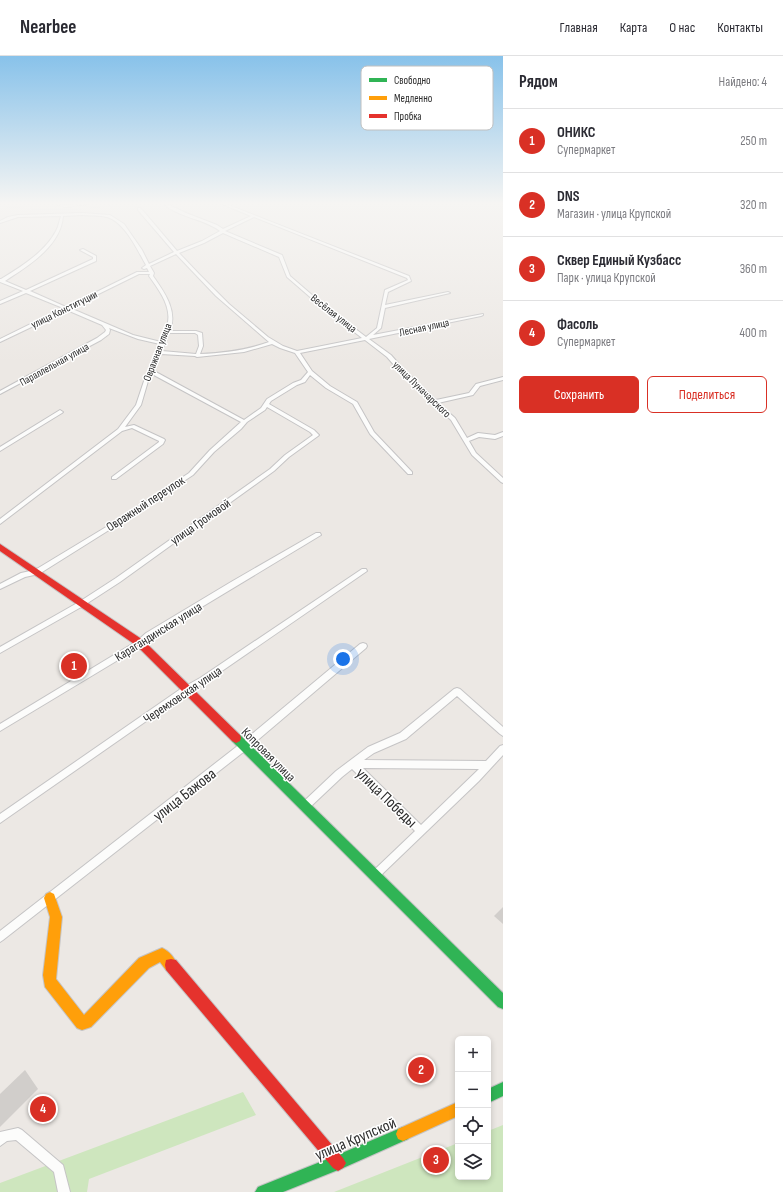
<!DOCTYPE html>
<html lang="ru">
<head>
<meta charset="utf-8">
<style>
	:root { --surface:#fff; --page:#f2f2f3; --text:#2b2b33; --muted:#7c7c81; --line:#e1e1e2; --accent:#d93025 }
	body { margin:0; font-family:"Sofia Sans Condensed",sans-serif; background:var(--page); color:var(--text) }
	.controls { position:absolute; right:12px; bottom:12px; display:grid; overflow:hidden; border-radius:6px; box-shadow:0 2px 6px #0003 }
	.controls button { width:36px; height:36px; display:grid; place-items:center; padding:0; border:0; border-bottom:1px solid var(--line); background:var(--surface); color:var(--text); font:20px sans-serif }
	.you { position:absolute; left:343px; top:603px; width:14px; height:14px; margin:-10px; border:3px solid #fff; border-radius:50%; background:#1a73e8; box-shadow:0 0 0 6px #1a73e833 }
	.badge { display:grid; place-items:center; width:26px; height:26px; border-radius:50%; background:var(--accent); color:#fff; font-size:13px; font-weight:700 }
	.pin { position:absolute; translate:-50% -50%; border:2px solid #fff; box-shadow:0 1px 4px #0006 }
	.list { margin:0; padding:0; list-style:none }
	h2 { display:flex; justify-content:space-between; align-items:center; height:52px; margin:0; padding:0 16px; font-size:17px }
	h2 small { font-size:13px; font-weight:400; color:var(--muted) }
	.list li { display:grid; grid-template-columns:26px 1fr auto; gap:12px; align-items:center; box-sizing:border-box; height:64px; padding:0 16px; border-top:1px solid var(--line) }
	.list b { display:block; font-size:15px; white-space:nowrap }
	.list p { margin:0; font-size:13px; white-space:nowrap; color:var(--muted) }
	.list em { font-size:13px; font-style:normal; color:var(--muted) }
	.actions { display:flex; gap:8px; padding:12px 16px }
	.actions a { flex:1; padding:9px 0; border:1px solid var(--accent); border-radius:6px; text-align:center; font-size:14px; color:var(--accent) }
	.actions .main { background:var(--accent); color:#fff }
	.icon { flex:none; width:22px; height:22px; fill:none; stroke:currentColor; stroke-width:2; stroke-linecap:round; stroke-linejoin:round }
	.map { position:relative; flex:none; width:503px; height:1136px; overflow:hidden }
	header { display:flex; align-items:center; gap:24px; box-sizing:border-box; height:56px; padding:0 20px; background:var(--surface); border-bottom:1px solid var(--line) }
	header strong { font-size:19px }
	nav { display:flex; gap:22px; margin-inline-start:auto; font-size:14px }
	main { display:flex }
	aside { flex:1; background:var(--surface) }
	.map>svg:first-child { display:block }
	.green { fill:#cee6be }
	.building { fill:#d1cecb }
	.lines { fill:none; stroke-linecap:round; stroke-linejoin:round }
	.street-casing { stroke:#c5c4c5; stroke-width:2 }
	.fast-casing { stroke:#c5c4c5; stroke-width:2 }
	.slow-casing { stroke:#c5c4c5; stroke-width:2 }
	.jam-casing { stroke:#c5c4c5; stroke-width:2 }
	.street { fill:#fcfcfb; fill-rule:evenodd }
	.fast { fill:#30b455; fill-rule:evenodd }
	.slow { fill:#ff9f0a; fill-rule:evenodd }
	.jam { fill:#e5322d; fill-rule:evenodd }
	.rail { stroke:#dfdfe1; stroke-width:1 }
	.labels { text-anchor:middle; stroke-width:3; stroke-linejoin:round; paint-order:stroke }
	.far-street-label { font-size:11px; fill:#2e2e2e; stroke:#fff }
	.street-label { font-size:13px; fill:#2e2e2e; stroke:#fff }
	.near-street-label { font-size:16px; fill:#2e2e2e; stroke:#fff }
	.key { fill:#fff; stroke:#c0c0c0; stroke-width:1 }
	.key-label { font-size:11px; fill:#2e2e2e }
</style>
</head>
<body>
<header>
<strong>Nearbee</strong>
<nav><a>Главная</a><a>Карта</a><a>О нас</a><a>Контакты</a></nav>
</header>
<main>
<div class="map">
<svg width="503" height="1136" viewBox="0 0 503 1136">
	<rect width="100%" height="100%" fill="#ece8e4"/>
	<g class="green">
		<polygon points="243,1036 256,1059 89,1123 87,1136 0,1136 0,1127"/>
		<polygon points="503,1069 503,1136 334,1136 458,1087 458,1121 488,1121 488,1075"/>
	</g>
	<g class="building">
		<polygon points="503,851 503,868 494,860"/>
		<polygon points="25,1014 38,1033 0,1071 0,1038"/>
	</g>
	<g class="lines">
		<g class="street-casing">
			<g id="street">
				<polygon points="57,148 65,149 89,148 65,151"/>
				<path d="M164 148H167L186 157 217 169 223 173 251 160 222 148H226L409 220 411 225 388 236 385 249 448 236 450 237 385 252 381 272 373 279 483 258V259L481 260 369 283 391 299 405 315 436 344 469 337 476 328 503 321V324L480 330 473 339 438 347 455 362 467 382 478 377 495 379 503 376V380L495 383 479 381 469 385 476 397 503 422V427L501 426 472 399 451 364 401 317 387 301 365 284 300 297 312 315 330 330 357 346 374 376 412 416V418H408L370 378 353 348 326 332 310 319 305 326 297 329 271 345 269 348 314 374 319 379 318 380 289 401 274 415 120 526 83 550 0 597V591L79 546 116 522 270 413 285 399 313 379 310 376 267 351 265 354 247 366 241 373 214 396 193 419 125 464 39 518 25 521 0 533V528L21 517 35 514 121 462 189 417 210 394 241 366 152 318 148 325 141 349 125 371 134 369 164 383 165 384 163 388 116 423H112V421L159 386V385L132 372 122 375 0 468V463L118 373 136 349 144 325 150 314 160 288 138 283 109 272 110 274 109 278 101 284 0 338V335L97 282 105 276 106 274 102 269 67 254 0 286V283L63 252 26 237 0 248V245L23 235 0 226V223H1C21 211 45 196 56 175 59 170 59 165 61 160L18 161 0 167V165L8 161 18 159 82 157 110 159 124 168 142 194 149 208 174 196 138 154V152H140L144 156 177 195 202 185 220 175C205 163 177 161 164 148ZM82 159C90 160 100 159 107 161 125 166 138 195 146 209L142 212 144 213 147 212 149 216H137L66 251 30 235 96 205V200L83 193 80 194 93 201V203L26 234 5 225C28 210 61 190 63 160ZM254 161 407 222 408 224 385 234 377 272 366 281 319 245 290 220 282 199 225 175ZM223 177 279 201 287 221 317 247 362 282 297 295 283 290 268 281 229 248 199 218 179 197 204 187ZM176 198 216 240 269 286C247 294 224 297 200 298L203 290 202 277 196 275H170C178 254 164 236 153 220L154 217 150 210ZM139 218H150L149 220C159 234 173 252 167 270 166 276 163 280 161 286L133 279 70 252ZM169 277H195L198 279 199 290 196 298 162 295ZM272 288 280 292 295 297 308 316 301 324 293 327 267 343 261 352 244 364 154 315 161 298 195 300 197 301 244 296Z"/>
				<polygon points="60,354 63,356 62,357 0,395 0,391"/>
				<polygon points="316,477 320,477 321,479 152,581 143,589 0,675 0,668 137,585 146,577 231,526"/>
				<polygon points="362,513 366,513 367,515 206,626 188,636 0,767 0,758 182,632 200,622"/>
				<polygon points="363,587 366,588 367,590 366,592 246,694 3,884 0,886 0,875 240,688 360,588"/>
				<path d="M457 632 460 633 503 671V680L500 678 457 640 406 683 374 697 364 704 486 705 500 690 503 689V699L479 725 377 823 374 825 371 823 369 820 371 817 415 775 352 713 342 721 307 754 304 755 301 754 300 751 301 748 336 715 368 691 400 677 454 633ZM363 712 479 713 421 769Z"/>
				<polygon points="18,1072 22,1074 63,1109 70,1136 58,1136 54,1116 16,1084 7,1085 0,1090 0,1076"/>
			</g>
		</g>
		<g class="fast-casing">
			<g id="fast">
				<polygon points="236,677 240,679 503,937 503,953 498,951 232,685 231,682 232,679"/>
				<polygon points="503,1026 503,1040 488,1047 488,1033"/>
				<polygon points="403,1071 408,1073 410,1078 408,1083 343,1112 283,1136 255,1136 258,1131 335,1100"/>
			</g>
		</g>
		<g class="slow-casing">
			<g id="slow">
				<path d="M50 836 54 838 62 861 56 923 84 959 139 902 162 892C169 895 175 902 177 909L176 914 171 915 166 914 160 906 149 912 91 971 82 974 77 972 45 931 43 919 50 861 44 842 46 838Z"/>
				<polygon points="458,1046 458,1060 403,1085 398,1083 396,1078 398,1073"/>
			</g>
		</g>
		<g class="jam-casing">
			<g id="jam">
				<polygon points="0,488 143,584 240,679 241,682 240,685 236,687 232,685 137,590 0,495"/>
				<polygon points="171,903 176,904 343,1102 346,1107 343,1112 338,1115 333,1112 166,914 165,909 166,904"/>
			</g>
		</g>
		<use href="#street" class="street"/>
		<use href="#fast" class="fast"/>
		<use href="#slow" class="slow"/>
		<use href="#jam" class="jam"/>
		<path class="rail" d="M0 150C40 155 78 156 117 148"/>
	</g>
	<linearGradient id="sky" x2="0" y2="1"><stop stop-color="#88c2ea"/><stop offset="0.48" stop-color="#f6f5f3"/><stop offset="1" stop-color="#f6f5f3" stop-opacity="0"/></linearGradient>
	<rect width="503" height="307" fill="url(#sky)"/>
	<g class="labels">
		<g class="far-street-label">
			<text transform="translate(64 253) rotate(-26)" y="4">улица Конституции</text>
			<text transform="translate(334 257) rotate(38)" y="4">Весёлая улица</text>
			<text transform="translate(424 271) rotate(-12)" y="4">Лесная улица</text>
			<text transform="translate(157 296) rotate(-69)" y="4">Овражная улица</text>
			<text transform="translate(54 308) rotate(-29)" y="4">Параллельная улица</text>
			<text transform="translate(422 333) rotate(44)" y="4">улица Луначарского</text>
		</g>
		<g class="street-label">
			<text transform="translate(145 447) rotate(-33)" y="5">Овражный переулок</text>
			<text transform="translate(200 465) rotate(-35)" y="5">улица Громовой</text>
			<text transform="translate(158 575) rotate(-32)" y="5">Карагандинская улица</text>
			<text transform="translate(182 638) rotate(-34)" y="5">Черемховская улица</text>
			<text transform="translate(269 698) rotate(45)" y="5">Копровая улица</text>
		</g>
		<g class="near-street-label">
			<text transform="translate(184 738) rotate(-38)" y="6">улица Бажова</text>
			<text transform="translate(387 741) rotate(44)" y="6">улица Победы</text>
			<text transform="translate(355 1082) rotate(-23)" y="6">улица Крупской</text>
		</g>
	</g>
	<rect x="361" y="10" width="132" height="64" rx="6" class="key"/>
	<rect x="369" y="22" width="18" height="4" fill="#30b455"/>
	<rect x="369" y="40" width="18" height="4" fill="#ff9f0a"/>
	<rect x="369" y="58" width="18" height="4" fill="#e5322d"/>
	<g class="key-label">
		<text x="394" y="28">Свободно</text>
		<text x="394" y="46">Медленно</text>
		<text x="394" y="64">Пробка</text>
	</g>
</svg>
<div class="controls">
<button>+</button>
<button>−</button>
<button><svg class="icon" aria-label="locate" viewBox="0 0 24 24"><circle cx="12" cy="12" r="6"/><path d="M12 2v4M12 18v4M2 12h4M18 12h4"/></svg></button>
<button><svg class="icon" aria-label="layers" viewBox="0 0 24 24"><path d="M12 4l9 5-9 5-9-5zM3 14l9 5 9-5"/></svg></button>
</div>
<div class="you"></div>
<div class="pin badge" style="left:74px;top:610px">1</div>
<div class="pin badge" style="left:421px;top:1014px">2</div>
<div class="pin badge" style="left:436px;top:1104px">3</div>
<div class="pin badge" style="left:43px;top:1053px">4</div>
</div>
<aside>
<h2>Рядом<small>Найдено: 4</small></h2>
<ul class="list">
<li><span class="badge">1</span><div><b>ОНИКС</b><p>Супермаркет</p></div><em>250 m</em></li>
<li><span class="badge">2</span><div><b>DNS</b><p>Магазин · улица Крупской</p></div><em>320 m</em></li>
<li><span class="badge">3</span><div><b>Сквер Единый Кузбасс</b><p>Парк · улица Крупской</p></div><em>360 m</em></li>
<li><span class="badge">4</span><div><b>Фасоль</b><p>Супермаркет</p></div><em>400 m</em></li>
</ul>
<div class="actions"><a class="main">Сохранить</a><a>Поделиться</a></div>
</aside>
</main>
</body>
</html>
